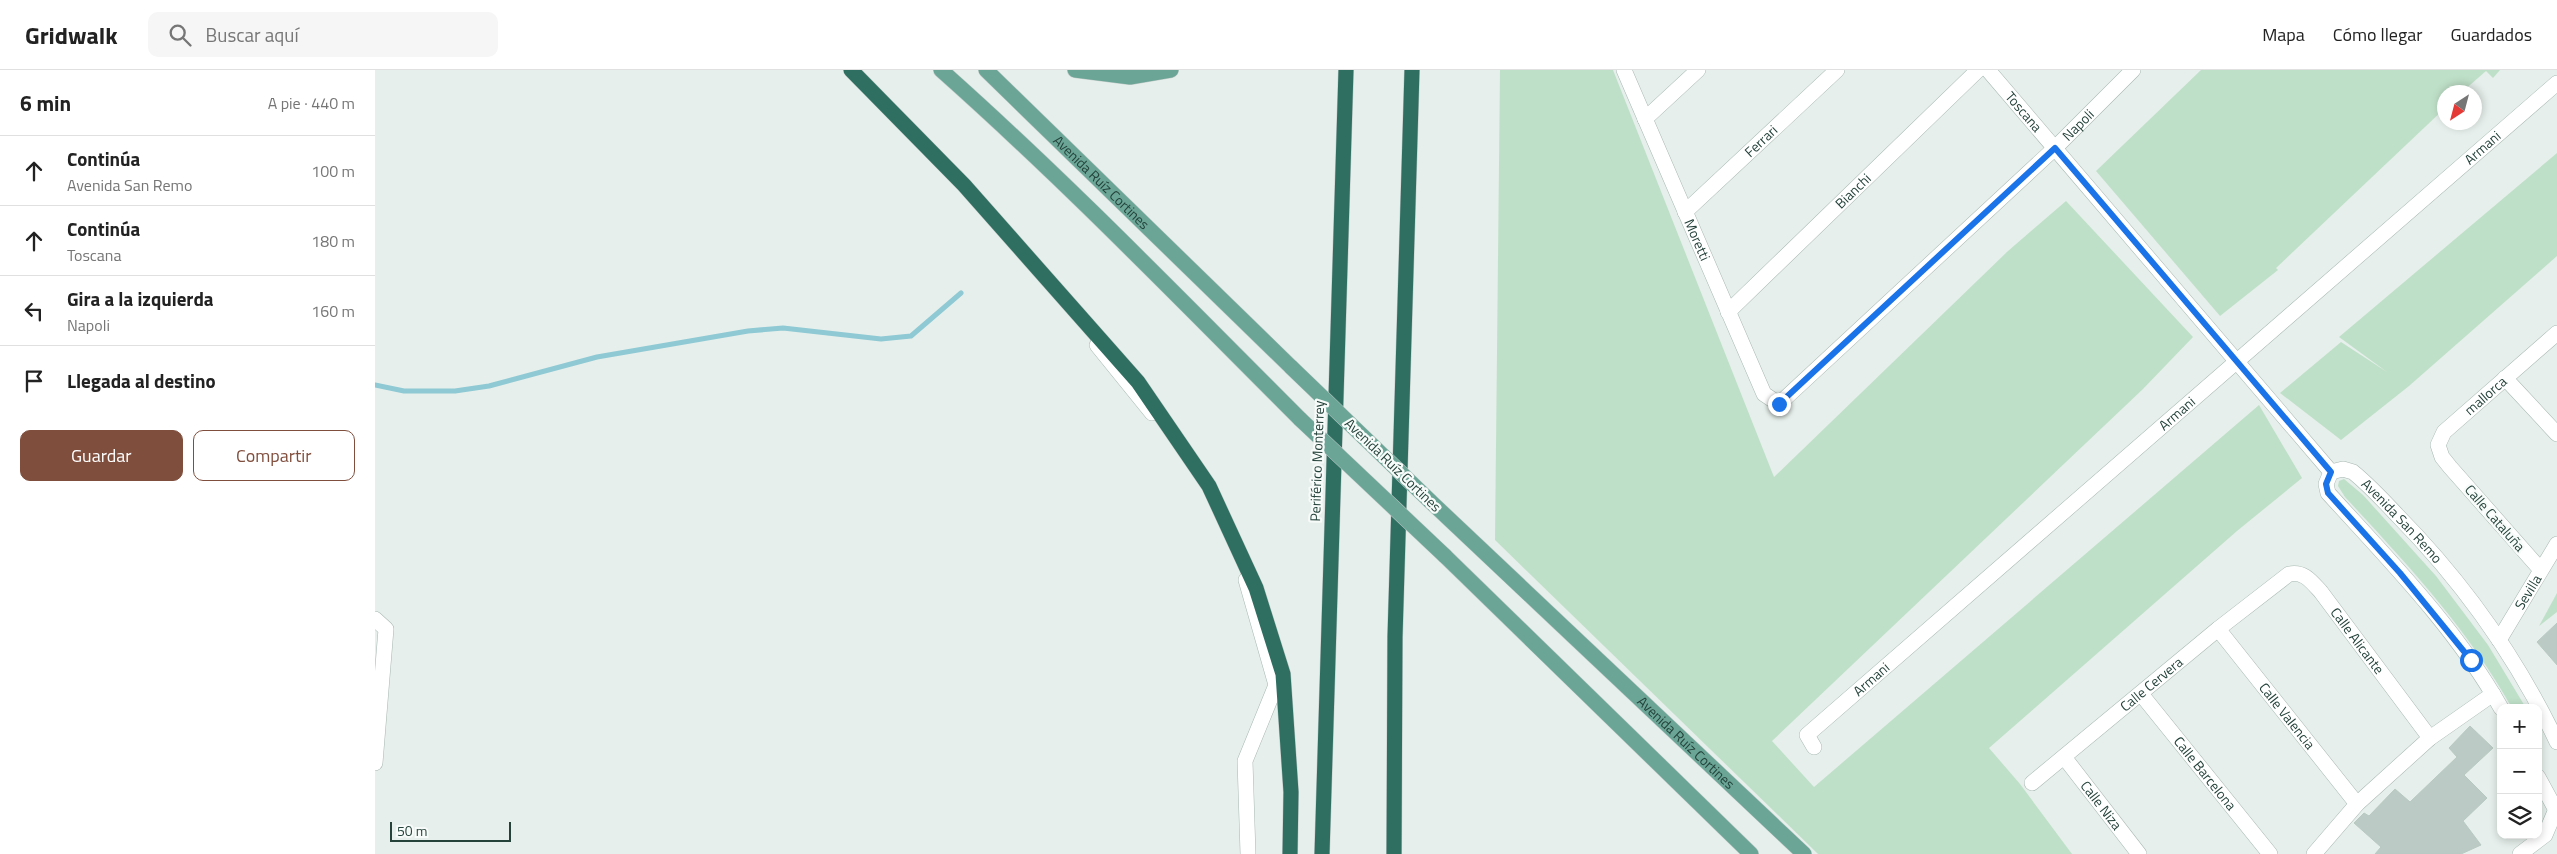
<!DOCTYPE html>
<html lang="es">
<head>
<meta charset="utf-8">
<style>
	:root { --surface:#fff; --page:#f6f6f6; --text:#222; --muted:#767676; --line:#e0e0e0; --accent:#804e3d }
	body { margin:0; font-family:"Titillium Web",sans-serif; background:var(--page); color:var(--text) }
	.controls { position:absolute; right:15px; bottom:15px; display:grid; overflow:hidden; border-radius:10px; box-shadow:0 2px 8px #0003 }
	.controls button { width:45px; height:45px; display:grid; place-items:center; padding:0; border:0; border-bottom:1px solid var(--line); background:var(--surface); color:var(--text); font:25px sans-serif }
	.compass { position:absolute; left:2062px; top:15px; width:45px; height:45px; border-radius:50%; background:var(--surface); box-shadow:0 2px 8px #0003; rotate:216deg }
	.scale { position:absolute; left:15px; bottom:12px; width:121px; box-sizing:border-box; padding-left:5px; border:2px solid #24423a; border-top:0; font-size:14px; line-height:18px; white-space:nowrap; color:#24423a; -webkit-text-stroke:4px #f7fbf9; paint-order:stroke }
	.stop { position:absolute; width:15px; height:15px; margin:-11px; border:4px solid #1a73e8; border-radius:50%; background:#fff }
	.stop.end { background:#1a73e8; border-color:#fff; box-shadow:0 1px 5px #0008 }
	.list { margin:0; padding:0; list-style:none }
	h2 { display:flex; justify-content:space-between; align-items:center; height:65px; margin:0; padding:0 20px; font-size:21px }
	h2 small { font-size:16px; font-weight:400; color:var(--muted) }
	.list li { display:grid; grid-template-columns:32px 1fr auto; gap:15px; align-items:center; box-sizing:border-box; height:70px; padding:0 20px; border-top:1px solid var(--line) }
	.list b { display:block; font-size:19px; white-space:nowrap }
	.list p { margin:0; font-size:16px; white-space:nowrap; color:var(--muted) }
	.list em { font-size:16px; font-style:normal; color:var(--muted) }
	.actions { display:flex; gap:10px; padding:15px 20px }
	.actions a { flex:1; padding:11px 0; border:1px solid var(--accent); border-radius:10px; text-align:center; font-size:18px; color:var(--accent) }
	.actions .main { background:var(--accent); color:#fff }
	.icon { flex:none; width:28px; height:28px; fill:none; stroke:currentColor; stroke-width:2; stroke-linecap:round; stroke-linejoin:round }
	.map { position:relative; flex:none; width:2182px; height:784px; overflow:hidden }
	header { display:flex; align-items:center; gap:30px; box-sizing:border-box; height:70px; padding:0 25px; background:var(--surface); border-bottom:1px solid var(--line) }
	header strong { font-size:24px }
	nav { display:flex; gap:28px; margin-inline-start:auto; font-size:18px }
	.search { width:350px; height:45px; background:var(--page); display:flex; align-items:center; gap:12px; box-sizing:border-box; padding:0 18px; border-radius:10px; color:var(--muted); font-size:19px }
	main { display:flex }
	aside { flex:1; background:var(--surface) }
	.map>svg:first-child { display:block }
	.green { fill:#bfe0c8 }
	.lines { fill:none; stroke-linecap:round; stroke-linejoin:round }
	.stream { stroke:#8ec9d4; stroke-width:5 }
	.building { fill:#bbcac4; stroke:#b8c9c2 }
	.minor-casing { stroke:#a8b8b2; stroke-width:16 }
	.major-casing { stroke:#c2cac8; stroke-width:16 }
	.highway-casing { stroke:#c2cac8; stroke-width:16 }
	.minor { stroke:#fff; stroke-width:15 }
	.major { stroke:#6aa596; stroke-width:15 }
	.highway { stroke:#2f6f62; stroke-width:15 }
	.major-bridge-casing { stroke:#c2cac8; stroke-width:16; stroke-linecap:butt }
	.major-bridge { stroke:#6aa596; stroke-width:15 }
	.route { stroke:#1a73e8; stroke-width:6 }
	.labels { text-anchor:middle; stroke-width:4.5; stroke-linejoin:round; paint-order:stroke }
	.street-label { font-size:14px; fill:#24423a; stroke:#f7fbf9 }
</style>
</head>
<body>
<header>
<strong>Gridwalk</strong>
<div class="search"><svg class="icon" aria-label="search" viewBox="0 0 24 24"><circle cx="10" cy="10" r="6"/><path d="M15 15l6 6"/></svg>Buscar aquí</div>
<nav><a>Mapa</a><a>Cómo llegar</a><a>Guardados</a></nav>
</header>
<main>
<aside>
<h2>6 min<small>A pie · 440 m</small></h2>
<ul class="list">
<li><svg class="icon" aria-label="ahead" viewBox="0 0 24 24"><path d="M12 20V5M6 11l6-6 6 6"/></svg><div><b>Continúa</b><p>Avenida San Remo</p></div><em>100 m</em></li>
<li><svg class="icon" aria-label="ahead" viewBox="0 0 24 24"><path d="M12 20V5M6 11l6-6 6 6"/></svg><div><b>Continúa</b><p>Toscana</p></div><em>180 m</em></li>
<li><svg class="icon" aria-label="left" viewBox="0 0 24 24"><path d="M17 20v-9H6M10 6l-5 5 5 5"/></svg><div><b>Gira a la izquierda</b><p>Napoli</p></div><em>160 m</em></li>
<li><svg class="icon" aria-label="arrive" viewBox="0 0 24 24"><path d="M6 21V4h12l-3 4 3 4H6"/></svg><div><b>Llegada al destino</b></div></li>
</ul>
<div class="actions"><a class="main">Guardar</a><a>Compartir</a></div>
</aside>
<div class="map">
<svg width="2182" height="784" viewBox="0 0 2182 784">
	<rect width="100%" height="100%" fill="#e6efeb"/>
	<g class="green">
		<polygon points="1125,0 1238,0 1399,407 1633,181 1691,131 1818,267 1768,319 1397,671 1439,717 1884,335 1927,408 1862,461 1614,678 1645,714 1697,784 1443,784 1120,470"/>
		<polygon points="1826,0 2125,0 2118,8 2111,1 2087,22 2070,22 2069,39 1901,198 1903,200 1845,246 1721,101"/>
		<polygon points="2182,83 2182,186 2034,316 1966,370 1905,323 1966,272 2012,302 1964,267"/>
		<path d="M1969 409 1988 425 2061 506 2113 575 2151 638H2137C2092 558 2032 494 1970 427L1963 416 1964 411Z"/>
		<polygon points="2182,523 2182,542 2164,556"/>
	</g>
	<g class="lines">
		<polyline class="stream" points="0,315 29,321 80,321 114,316 222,287 373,261 408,258 506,269 536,266 586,223"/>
	</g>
	<g class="building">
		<polygon points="2182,553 2182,595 2162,572"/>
		<polygon points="2095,656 2118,678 2089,705 2112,728 2088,751 2106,775 2086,784 2000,784 2006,777 1979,753 1989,743 1994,746 2020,719 2035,732 2082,687 2074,678"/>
	</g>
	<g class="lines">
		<g class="minor-casing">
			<g id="minor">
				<path id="s1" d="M1249 0 1389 324 1404 334 1680 78 1758 0"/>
				<path id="s2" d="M1613 0 1956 402"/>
				<polyline points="1270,49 1323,0"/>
				<path id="s3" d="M1310 142 1462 0"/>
				<path id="s4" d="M1353 242 1603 0"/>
				<polyline points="722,275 777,343"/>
				<polyline points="2130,308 2182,364"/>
				<path id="s5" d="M1956 402 1968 399 1978 402C1994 415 2008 430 2022 445 2087 511 2142 588 2182 672"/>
				<path d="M1956 402 1951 414 1953 423C2014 490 2081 558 2126 638"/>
				<path id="s6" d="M2165 499 2075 397 2067 387 2063 375 2069 362 2182 263"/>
				<polyline points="871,510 901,615 870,691 873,784"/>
				<polyline points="0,549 11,559 0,693"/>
				<path id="s7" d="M1843 559 1982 734"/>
				<path id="s8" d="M2124 570 2182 474"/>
				<path id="s9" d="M1766 624 1895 784"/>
				<path id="s10" d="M1439 677 1432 665 2182 13"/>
				<path id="s11" d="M1689 687 1764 784"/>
				<polyline points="2163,707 2182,742"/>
				<path id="s12" d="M1657 713 1843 559 1914 504C1929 501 1936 511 1946 522L2055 668"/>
				<polyline points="1939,784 1982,734 2055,668 2118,624"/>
				<polyline points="2145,784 2170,765 2182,737"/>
			</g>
		</g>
		<g class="major-casing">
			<g id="major">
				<path d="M566 0C691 111 807 231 925 349"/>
				<path id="s13" d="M611 0 916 297"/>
				<polyline points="700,0 755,7 796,0"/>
				<path id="s14" d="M1055 431 1429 784"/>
				<polyline points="1070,486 1376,784"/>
			</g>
		</g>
		<g class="highway-casing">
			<g id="highway">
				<polyline points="476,0 589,115 763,312 834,416 881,518 908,604 916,722 915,784"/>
				<polyline points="947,784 971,0"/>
				<polyline points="1019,784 1020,567 1037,0"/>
			</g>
		</g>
		<use href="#minor" class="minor"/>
		<use href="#major" class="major"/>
		<use href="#highway" class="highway"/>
		<g class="major-bridge-casing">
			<g id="major-bridge">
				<polyline points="916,297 1055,431"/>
				<polyline points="925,349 1070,486"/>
			</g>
		</g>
		<use href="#major-bridge" class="major-bridge"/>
	</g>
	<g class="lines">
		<polyline class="route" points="1404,334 1680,78 1956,402 1951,414 1953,423 2025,503 2096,590"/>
	</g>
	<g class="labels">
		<g class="street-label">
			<text dy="5" stroke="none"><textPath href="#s2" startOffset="55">Toscana</textPath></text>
			<text dy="5" stroke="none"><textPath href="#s1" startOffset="780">Napoli</textPath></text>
			<text dy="5" stroke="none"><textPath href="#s3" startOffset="104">Ferrari</textPath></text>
			<text dy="5" stroke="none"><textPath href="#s10" startOffset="909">Armani</textPath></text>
			<text dy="5" stroke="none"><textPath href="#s13" startOffset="161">Avenida Ruíz Cortines</textPath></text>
			<text dy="5" stroke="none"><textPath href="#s4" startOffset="174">Bianchi</textPath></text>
			<text dy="5" stroke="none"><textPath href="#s1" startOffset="185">Moretti</textPath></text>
			<text dy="5" stroke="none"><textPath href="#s6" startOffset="231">mallorca</textPath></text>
			<text dy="5" stroke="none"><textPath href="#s10" startOffset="504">Armani</textPath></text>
			<text transform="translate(942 391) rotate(-88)" y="5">Periférico Monterrey</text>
			<text transform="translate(1018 395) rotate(44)" y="5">Avenida Ruíz Cortines</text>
			<text transform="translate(2120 448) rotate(49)" y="5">Calle Cataluña</text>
			<text dy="5" stroke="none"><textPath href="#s5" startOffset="92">Avenida San Remo</textPath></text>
			<text dy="5" stroke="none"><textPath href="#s8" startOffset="56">Sevilla</textPath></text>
			<text dy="5" stroke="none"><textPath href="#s12" startOffset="431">Calle Alicante</textPath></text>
			<text dy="5" stroke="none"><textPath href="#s10" startOffset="99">Armani</textPath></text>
			<text dy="5" stroke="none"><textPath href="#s12" startOffset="155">Calle Cervera</textPath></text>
			<text dy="5" stroke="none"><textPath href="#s7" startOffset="111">Calle Valencia</textPath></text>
			<text dy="5" stroke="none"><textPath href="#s14" startOffset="352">Avenida Ruíz Cortines</textPath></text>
			<text dy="5" stroke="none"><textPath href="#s9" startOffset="102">Calle Barcelona</textPath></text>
			<text dy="5" stroke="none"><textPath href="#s11" startOffset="61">Calle Niza</textPath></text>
		</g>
	</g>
</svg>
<div class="controls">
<button>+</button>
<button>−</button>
<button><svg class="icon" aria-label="layers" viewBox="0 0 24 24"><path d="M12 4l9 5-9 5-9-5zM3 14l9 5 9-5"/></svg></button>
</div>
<svg class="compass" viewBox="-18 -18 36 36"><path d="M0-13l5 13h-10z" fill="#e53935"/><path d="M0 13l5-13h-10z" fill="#767676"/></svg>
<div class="scale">50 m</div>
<div class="stop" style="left:2096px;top:590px"></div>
<div class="stop end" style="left:1404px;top:334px"></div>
</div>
</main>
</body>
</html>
